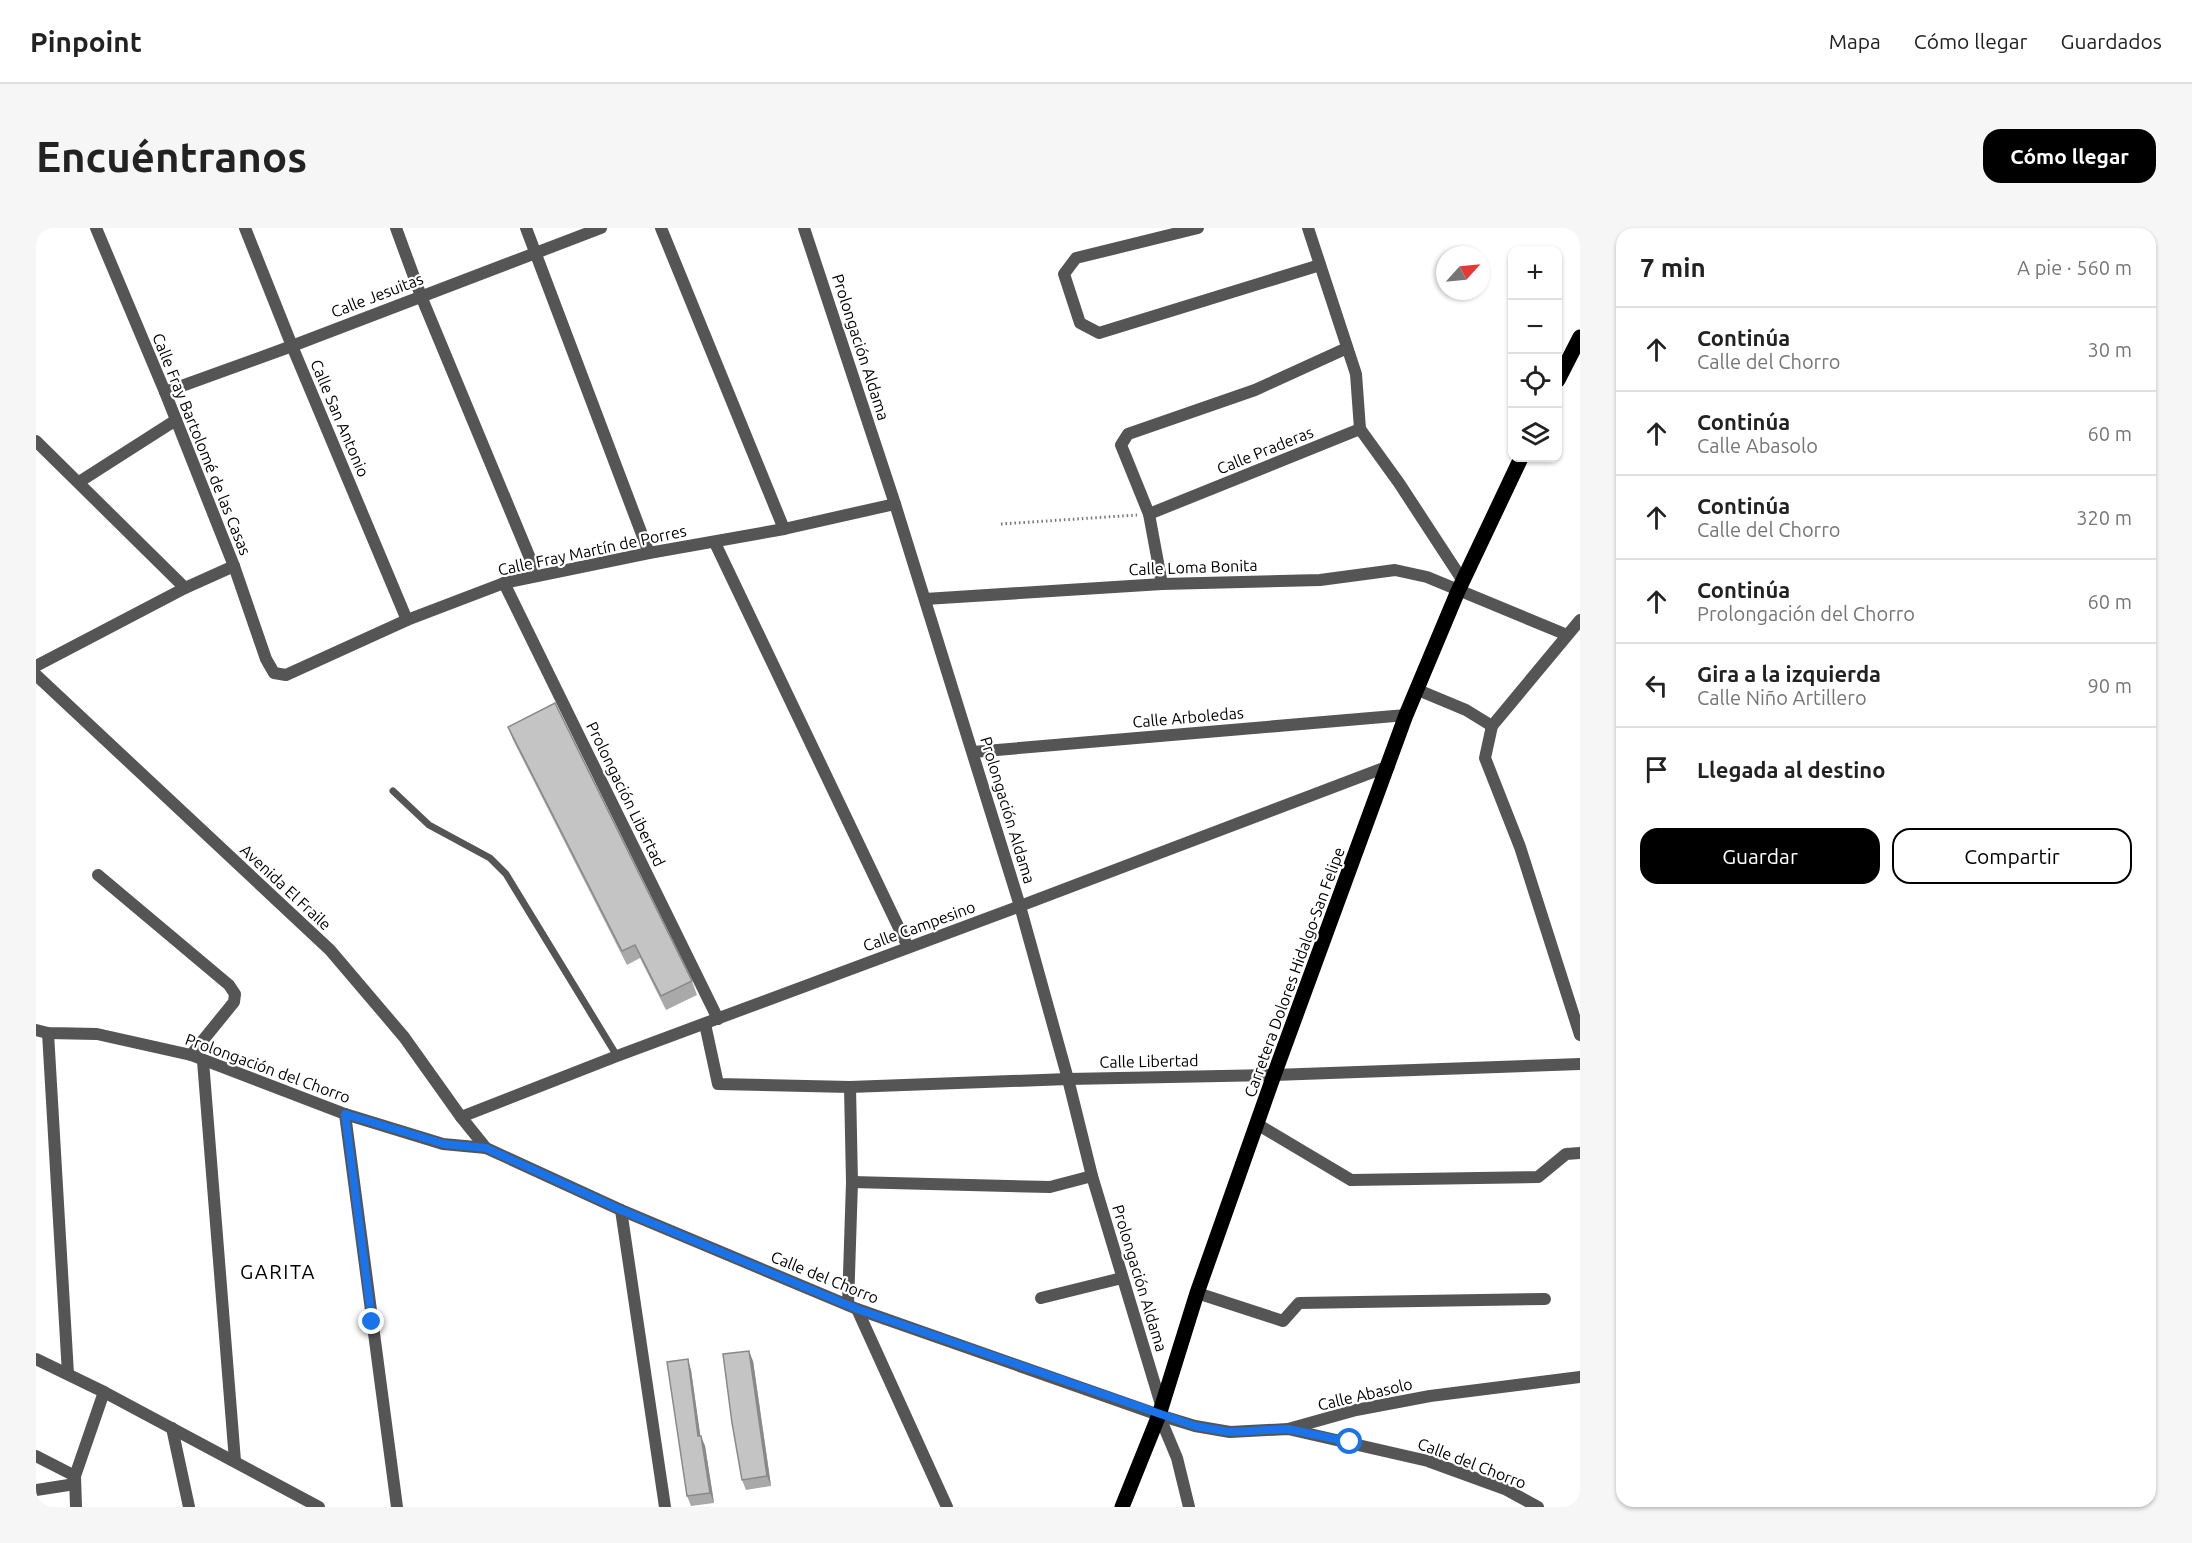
<!DOCTYPE html>
<html lang="es">
<head>
<meta charset="utf-8">
<style>
	:root { --surface:#fff; --page:#f6f6f6; --text:#222; --muted:#767676; --line:#e0e0e0; --accent:#000 }
	body { margin:0; font-family:Ubuntu,sans-serif; background:var(--page); color:var(--text) }
	.controls { position:absolute; right:18px; top:18px; display:grid; overflow:hidden; border-radius:12px; box-shadow:0 2px 4px #0004 }
	.controls button { width:54px; height:54px; display:grid; place-items:center; padding:0; border:0; border-bottom:2px solid var(--line); background:var(--surface); color:var(--text); font:30px sans-serif }
	.compass { position:absolute; left:1400px; top:18px; width:54px; height:54px; border-radius:50%; background:var(--surface); box-shadow:0 2px 4px #0004; rotate:63deg }
	.stop { position:absolute; width:18px; height:18px; margin:-14px; border:4px solid #1a73e8; border-radius:50%; background:#fff }
	.stop.end { background:#1a73e8; border-color:#fff; box-shadow:0 2px 6px #0008 }
	.list { margin:0; padding:0; list-style:none }
	h2 { display:flex; justify-content:space-between; align-items:center; height:78px; margin:0; padding:0 24px; font-size:26px }
	h2 small { font-size:20px; font-weight:400; color:var(--muted) }
	.list li { display:grid; grid-template-columns:39px 1fr auto; gap:18px; align-items:center; box-sizing:border-box; height:84px; padding:0 24px; border-top:2px solid var(--line) }
	.list b { display:block; font-size:22px; white-space:nowrap }
	.list p { margin:0; font-size:20px; white-space:nowrap; color:var(--muted) }
	.list em { font-size:20px; font-style:normal; color:var(--muted) }
	.actions { display:flex; gap:12px; padding:18px 24px }
	.actions a { flex:1; padding:14px 0; border:2px solid var(--accent); border-radius:18px; text-align:center; font-size:21px; color:var(--accent) }
	.actions .main { background:var(--accent); color:#fff }
	.icon { flex:none; width:33px; height:33px; fill:none; stroke:currentColor; stroke-width:2; stroke-linecap:round; stroke-linejoin:round }
	.map { position:relative; flex:none; width:1544px; height:1279px; overflow:hidden; border-radius:18px }
	header { display:flex; align-items:center; gap:36px; box-sizing:border-box; height:84px; padding:0 30px; background:var(--surface); border-bottom:2px solid var(--line) }
	header strong { font-size:28px }
	nav { display:flex; gap:33px; margin-inline-start:auto; font-size:21px }
	.intro { display:flex; align-items:center; justify-content:space-between; box-sizing:border-box; height:144px; padding:0 36px }
	h1 { margin:0; font-size:42px }
	.button { padding:15px 27px; border-radius:18px; background:var(--accent); color:#fff; font-size:21px; font-weight:700 }
	main { display:flex; gap:36px; padding:0 36px }
	aside { flex:1; background:var(--surface); border-radius:18px; box-shadow:0 2px 4px #0004 }
	.map>svg:first-child { display:block }
	.lines { fill:none; stroke-linecap:round; stroke-linejoin:round }
	.path { stroke:#777; stroke-width:3; stroke-dasharray:1.5 3; stroke-linecap:butt }
	.service { stroke:#555; stroke-width:7 }
	.minor { stroke:#555; stroke-width:12 }
	.tertiary { stroke:#555; stroke-width:12 }
	.primary { stroke:#000; stroke-width:15 }
	.wall { fill:#a9a9a9 }
	.shaded-wall { fill:#898989 }
	.building { fill:#c4c4c4; stroke:#898989; stroke-width:1.5 }
	.route { stroke:#1a73e8; stroke-width:8 }
	.labels { text-anchor:middle; stroke-width:4.5; stroke-linejoin:round; paint-order:stroke }
	.street-label { font-size:16px; fill:#000; stroke:#fff }
	.quarter-label { font-size:20px; letter-spacing:1.5px; fill:#000; stroke:#fff }
</style>
</head>
<body>
<header>
<strong>Pinpoint</strong>
<nav><a>Mapa</a><a>Cómo llegar</a><a>Guardados</a></nav>
</header>
<div class="intro"><h1>Encuéntranos</h1><a class="button">Cómo llegar</a></div>
<main>
<div class="map">
<svg width="1544" height="1279" viewBox="0 0 1544 1279">
	<rect width="100%" height="100%" fill="#fff"/>
	<g class="lines">
		<polyline class="path" points="965,296 1101,287"/>
		<polyline class="service" points="357,563 393,597 454,630 470,646 581,828"/>
		<g class="minor">
			<polyline points="60,0 129,164 198,338 230,431 238,445 250,447 371,392 468,355 613,325 748,301 859,276"/>
			<polyline points="209,0 256,118 371,392"/>
			<polyline points="360,0 385,68 501,347"/>
			<polyline points="490,0 613,325"/>
			<polyline points="625,0 748,301"/>
			<polyline points="768,0 859,276 984,678 1032,851 1056,948 1126,1180"/>
			<polyline points="1162,0 1040,30 1028,46 1044,95 1063,105 1284,37"/>
			<polyline points="1272,0 1320,146 1324,201"/>
			<polyline points="129,164 256,118 565,0"/>
			<polyline points="1324,201 1363,255 1427,353"/>
			<polyline points="0,213 149,360"/>
			<polyline points="43,254 140,192"/>
			<polyline points="1113,286 1324,201"/>
			<polyline points="679,315 872,719"/>
			<polyline points="468,355 682,791"/>
			<polyline points="1126,356 1113,286 1085,217 1092,206 1219,162 1311,120"/>
			<polyline points="889,371 1126,356 1284,352 1359,342 1391,349 1531,407"/>
			<polyline points="1544,392 1456,498 1449,530 1484,619 1544,807"/>
			<polyline points="0,438 149,360 198,338"/>
			<polyline points="1382,462 1430,482 1456,498"/>
			<polyline points="937,524 1370,487"/>
			<polyline points="62,647 193,757 199,766 198,774 155,827"/>
			<polyline points="669,796 682,856 814,859 1032,851 1238,847 1544,836"/>
			<polyline points="0,802 12,805 61,806 155,827 309,886 407,916 450,920"/>
			<polyline points="12,805 32,1146"/>
			<polyline points="167,833 199,1233"/>
			<polyline points="309,886 361,1279"/>
			<polyline points="425,889 581,828 984,678 1353,538"/>
			<polyline points="1221,896 1315,952 1502,949 1530,926 1544,925"/>
			<polyline points="816,954 1014,959 1056,948"/>
			<polyline points="585,982 629,1279"/>
			<polyline points="1161,1065 1247,1093 1263,1075 1509,1071"/>
			<polyline points="1005,1070 1086,1050"/>
			<polyline points="812,1077 816,954 814,859"/>
			<polyline points="821,1081 911,1279"/>
			<polyline points="0,1131 68,1164 283,1279"/>
			<polyline points="1123,1187 1141,1230 1153,1279"/>
			<polyline points="136,1200 153,1279"/>
			<polyline points="1252,1201 1320,1182 1394,1168 1544,1149"/>
			<polyline points="0,1228 39,1248"/>
			<polyline points="0,1262 39,1256"/>
			<polyline points="40,1279 39,1248 68,1164"/>
		</g>
		<polyline class="tertiary" points="0,447 294,722 368,809 425,889 450,920 585,982 821,1081 1123,1187 1159,1198 1194,1204 1252,1201 1392,1233 1469,1261 1502,1279"/>
		<g class="primary">
			<polyline points="1522,152 1544,109"/>
			<polyline points="1086,1279 1123,1187 1161,1065 1238,847 1370,487 1422,363 1485,230"/>
		</g>
	</g>
	<g class="wall">
		<polygon points="472,499 656,753 661,767 630,782 604,730 591,737 477,512"/>
		<polygon points="717,1133 735,1258 710,1262 706,1252"/>
		<polygon points="655,1142 664,1208 669,1218 678,1275 655,1278 651,1268"/>
	</g>
	<g class="shaded-wall">
		<polygon points="713,1123 717,1133 735,1258 731,1248"/>
		<polygon points="652,1131 655,1142 666,1219 662,1208"/>
		<polygon points="665,1208 669,1218 678,1275 674,1265"/>
	</g>
	<g class="building">
		<polygon points="519,475 656,753 625,768 599,717 586,723 472,499"/>
		<polygon points="713,1123 731,1248 706,1252 696,1195 687,1126"/>
		<polygon points="652,1131 662,1208 665,1208 674,1265 651,1268 631,1134"/>
	</g>
	<g class="lines">
		<polyline class="route" points="336,1094 309,886 408,916 450,920 585,982 821,1081 1159,1198 1194,1204 1252,1201 1314,1214"/>
	</g>
	<g class="labels">
		<g class="street-label">
			<text transform="translate(341 67) rotate(-21)" y="6">Calle Jesuitas</text>
			<text transform="translate(825 119) rotate(72)" y="6">Prolongación Aldama</text>
			<text transform="translate(304 190) rotate(67)" y="6">Calle San Antonio</text>
			<text transform="translate(166 216) rotate(68)" y="6">Calle Fray Bartolomé de las Casas</text>
			<text transform="translate(1229 222) rotate(-22)" y="6">Calle Praderas</text>
			<text transform="translate(556 322) rotate(-12)" y="6">Calle Fray Martín de Porres</text>
			<text transform="translate(1157 339) rotate(-2)" y="6">Calle Loma Bonita</text>
			<text transform="translate(1152 489) rotate(-5)" y="6">Calle Arboledas</text>
			<text transform="translate(590 566) rotate(64)" y="6">Prolongación Libertad</text>
			<text transform="translate(972 582) rotate(73)" y="6">Prolongación Aldama</text>
			<text transform="translate(250 659) rotate(43)" y="6">Avenida El Fraile</text>
			<text transform="translate(883 698) rotate(-20)" y="6">Calle Campesino</text>
			<text transform="translate(1258 744) rotate(-70)" y="6">Carretera Dolores Hidalgo-San Felipe</text>
			<text transform="translate(1113 833) rotate(-1)" y="6">Calle Libertad</text>
			<text transform="translate(232 840) rotate(20)" y="6">Prolongación del Chorro</text>
			<text transform="translate(789 1049) rotate(22)" y="6">Calle del Chorro</text>
			<text transform="translate(1104 1050) rotate(73)" y="6">Prolongación Aldama</text>
			<text transform="translate(1329 1166) rotate(-13)" y="6">Calle Abasolo</text>
			<text transform="translate(1436 1235) rotate(21)" y="6">Calle del Chorro</text>
		</g>
		<g class="quarter-label">
			<text x="242" y="1051">GARITA</text>
		</g>
	</g>
</svg>
<div class="controls">
<button>+</button>
<button>−</button>
<button><svg class="icon" aria-label="locate" viewBox="0 0 24 24"><circle cx="12" cy="12" r="6"/><path d="M12 2v4M12 18v4M2 12h4M18 12h4"/></svg></button>
<button><svg class="icon" aria-label="layers" viewBox="0 0 24 24"><path d="M12 4l9 5-9 5-9-5zM3 14l9 5 9-5"/></svg></button>
</div>
<svg class="compass" viewBox="-18 -18 36 36"><path d="M0-13l5 13h-10z" fill="#e53935"/><path d="M0 13l5-13h-10z" fill="#767676"/></svg>
<div class="stop" style="left:1314px;top:1214px"></div>
<div class="stop end" style="left:336px;top:1094px"></div>
</div>
<aside>
<h2>7 min<small>A pie · 560 m</small></h2>
<ul class="list">
<li><svg class="icon" aria-label="ahead" viewBox="0 0 24 24"><path d="M12 20V5M6 11l6-6 6 6"/></svg><div><b>Continúa</b><p>Calle del Chorro</p></div><em>30 m</em></li>
<li><svg class="icon" aria-label="ahead" viewBox="0 0 24 24"><path d="M12 20V5M6 11l6-6 6 6"/></svg><div><b>Continúa</b><p>Calle Abasolo</p></div><em>60 m</em></li>
<li><svg class="icon" aria-label="ahead" viewBox="0 0 24 24"><path d="M12 20V5M6 11l6-6 6 6"/></svg><div><b>Continúa</b><p>Calle del Chorro</p></div><em>320 m</em></li>
<li><svg class="icon" aria-label="ahead" viewBox="0 0 24 24"><path d="M12 20V5M6 11l6-6 6 6"/></svg><div><b>Continúa</b><p>Prolongación del Chorro</p></div><em>60 m</em></li>
<li><svg class="icon" aria-label="left" viewBox="0 0 24 24"><path d="M17 20v-9H6M10 6l-5 5 5 5"/></svg><div><b>Gira a la izquierda</b><p>Calle Niño Artillero</p></div><em>90 m</em></li>
<li><svg class="icon" aria-label="arrive" viewBox="0 0 24 24"><path d="M6 21V4h12l-3 4 3 4H6"/></svg><div><b>Llegada al destino</b></div></li>
</ul>
<div class="actions"><a class="main">Guardar</a><a>Compartir</a></div>
</aside>
</main>
</body>
</html>
